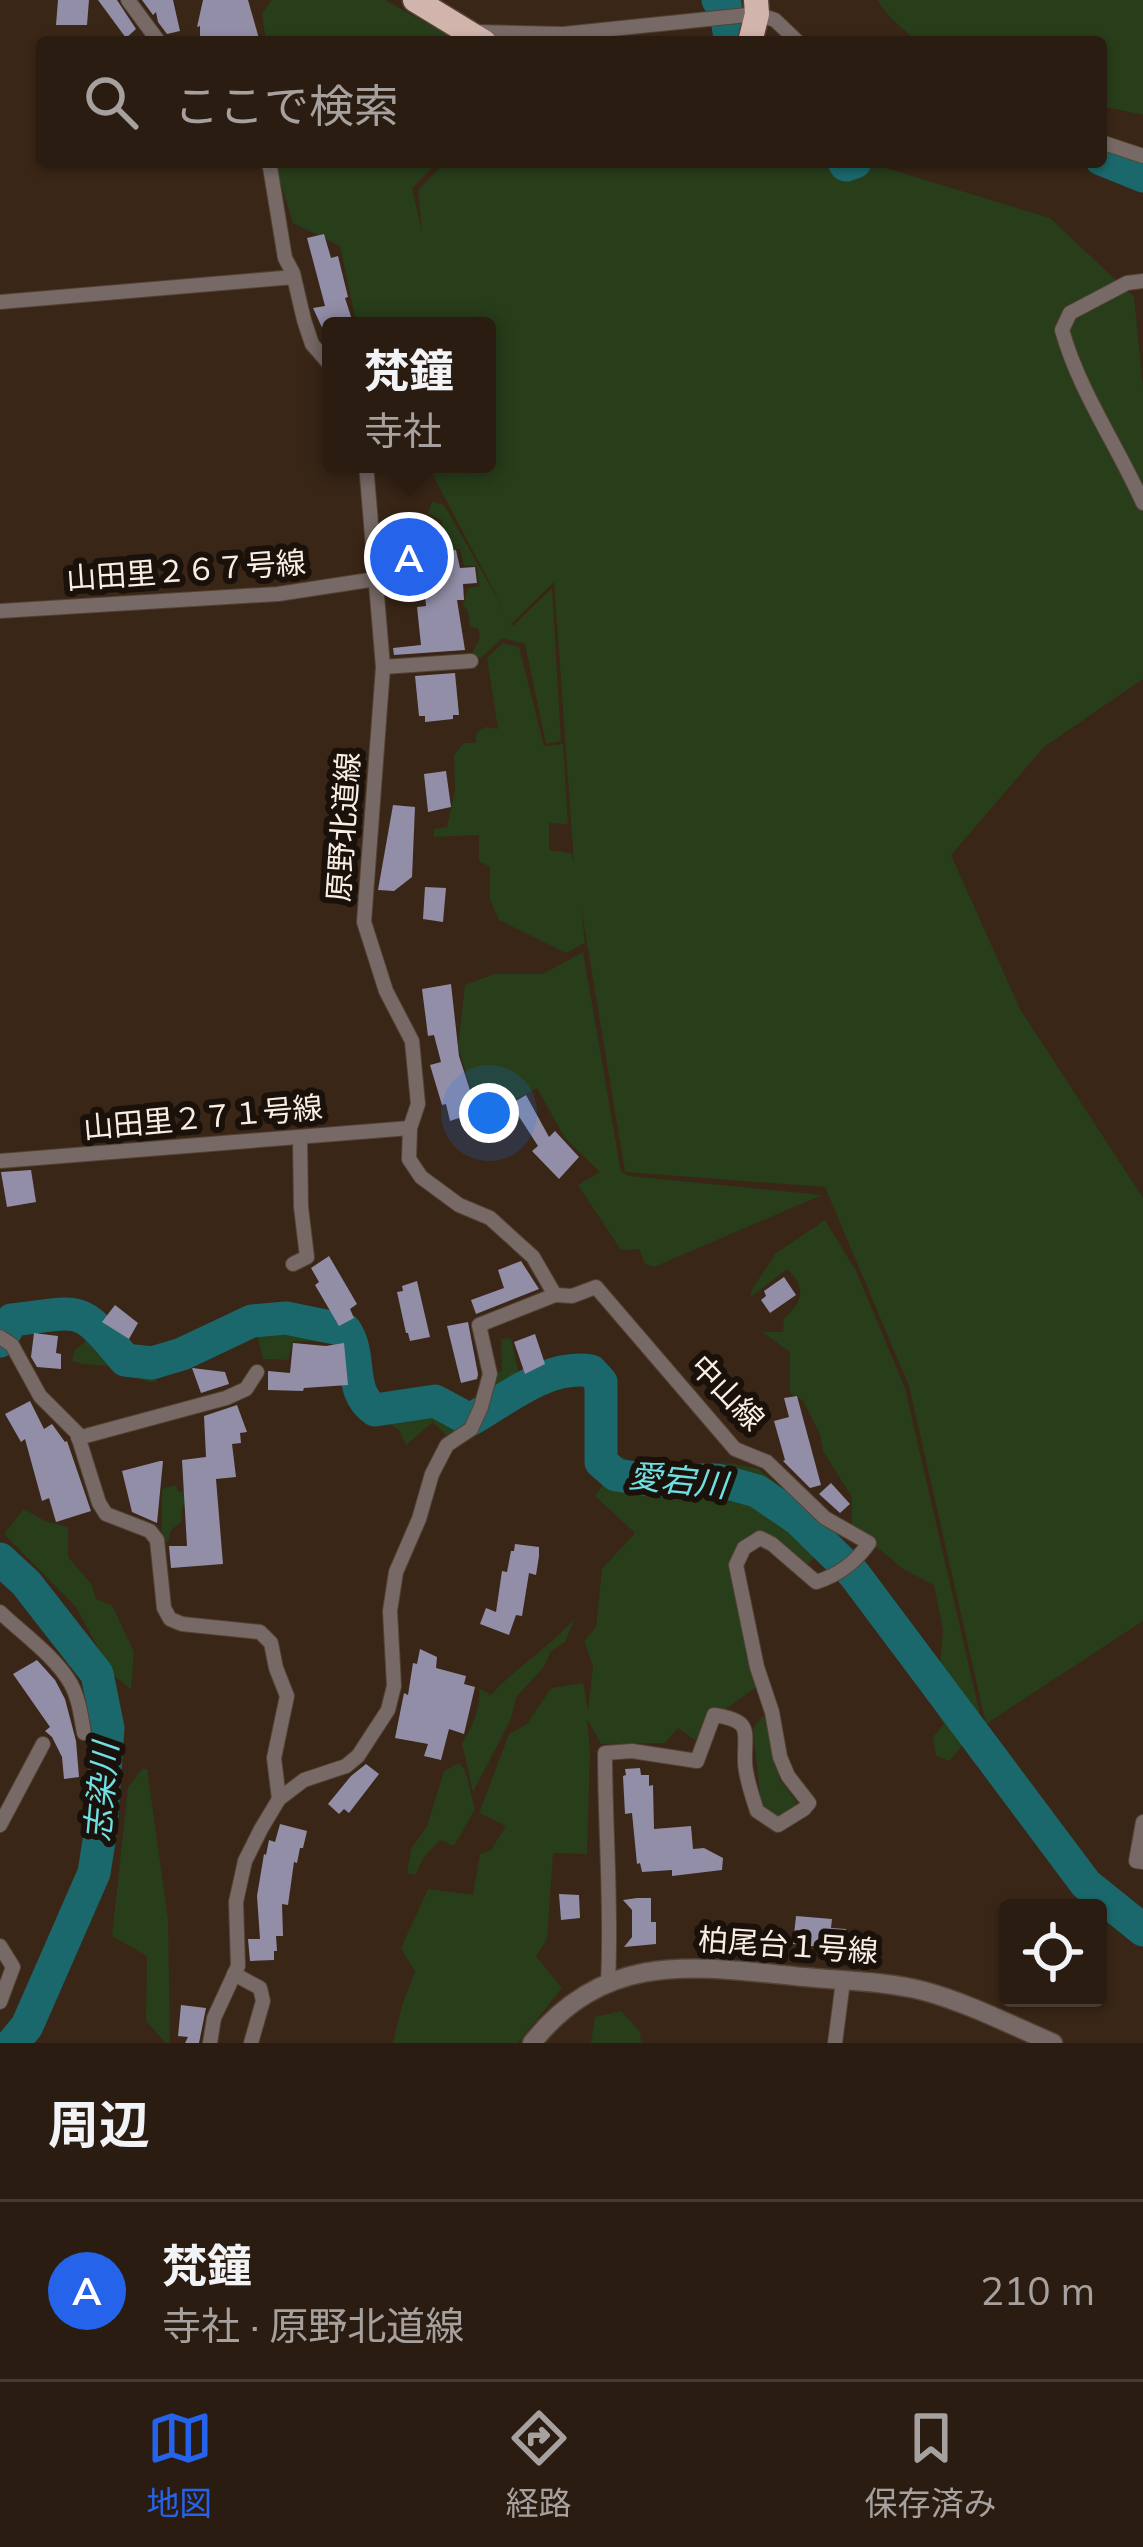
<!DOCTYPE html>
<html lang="ja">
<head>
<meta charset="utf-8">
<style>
	:root { --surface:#2b1c11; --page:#33251a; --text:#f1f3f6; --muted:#a6a19f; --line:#473a31; --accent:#2563eb }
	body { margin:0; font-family:Mulish,"Noto Sans JP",sans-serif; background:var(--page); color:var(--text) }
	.controls { position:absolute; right:36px; bottom:36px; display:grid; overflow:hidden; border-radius:12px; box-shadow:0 3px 9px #0004 }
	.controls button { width:108px; height:108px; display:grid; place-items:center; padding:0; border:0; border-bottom:3px solid var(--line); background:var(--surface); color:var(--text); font:60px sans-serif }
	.you { position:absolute; left:489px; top:1113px; width:42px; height:42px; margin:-30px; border:9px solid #fff; border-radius:50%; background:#1a73e8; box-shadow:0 0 0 18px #1a73e833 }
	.badge { display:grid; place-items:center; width:78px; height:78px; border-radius:50%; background:var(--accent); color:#fff; font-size:39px; font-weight:700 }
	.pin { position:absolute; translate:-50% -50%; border:6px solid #fff; box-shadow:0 3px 12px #0006 }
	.popup { position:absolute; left:322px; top:317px; width:174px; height:156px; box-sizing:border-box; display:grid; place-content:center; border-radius:12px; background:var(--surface); filter:drop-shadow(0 3px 9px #0005); font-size:39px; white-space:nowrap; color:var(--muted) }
	.popup b { font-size:45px; color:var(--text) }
	.popup::after { content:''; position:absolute; left:50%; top:100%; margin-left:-24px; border:24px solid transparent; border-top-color:var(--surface) }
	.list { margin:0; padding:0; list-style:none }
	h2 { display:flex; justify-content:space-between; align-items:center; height:156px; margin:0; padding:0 48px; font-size:51px }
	h2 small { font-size:39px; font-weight:400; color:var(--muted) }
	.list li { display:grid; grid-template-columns:78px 1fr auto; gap:36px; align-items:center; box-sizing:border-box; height:180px; padding:0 48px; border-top:3px solid var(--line) }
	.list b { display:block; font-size:45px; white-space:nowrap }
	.list p { margin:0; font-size:39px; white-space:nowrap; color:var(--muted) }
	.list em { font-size:39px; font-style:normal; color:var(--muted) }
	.icon { flex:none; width:66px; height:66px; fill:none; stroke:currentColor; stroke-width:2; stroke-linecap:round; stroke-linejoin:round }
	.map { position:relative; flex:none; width:1143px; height:2043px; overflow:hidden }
	.search { position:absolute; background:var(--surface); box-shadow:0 3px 9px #0004; left:36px; right:36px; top:36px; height:132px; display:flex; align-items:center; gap:30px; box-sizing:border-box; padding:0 42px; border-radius:12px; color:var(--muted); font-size:45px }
	.sheet { height:336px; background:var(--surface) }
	nav { display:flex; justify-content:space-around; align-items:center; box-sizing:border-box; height:168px; border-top:3px solid var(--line); background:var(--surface); font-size:33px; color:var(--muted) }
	nav a { display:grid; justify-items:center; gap:6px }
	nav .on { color:var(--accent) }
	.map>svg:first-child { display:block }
	.green { fill:#283d1a }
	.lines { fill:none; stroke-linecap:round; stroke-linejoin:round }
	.river { stroke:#1a686b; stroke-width:33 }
	.building { fill:#938ea8 }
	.minor-casing { stroke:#544234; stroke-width:16 }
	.tertiary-casing { stroke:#544234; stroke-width:21 }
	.trunk-casing { stroke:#544234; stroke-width:27 }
	.minor { stroke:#766966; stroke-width:14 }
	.tertiary { stroke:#766966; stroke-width:18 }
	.trunk { stroke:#d1b4ac; stroke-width:24 }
	.labels { text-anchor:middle; stroke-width:12; stroke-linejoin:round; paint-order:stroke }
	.street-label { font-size:30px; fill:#faede4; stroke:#1a110b }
	.water-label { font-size:33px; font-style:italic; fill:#70dfe4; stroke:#1a110b }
</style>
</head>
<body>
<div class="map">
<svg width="1143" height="2043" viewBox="0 0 1143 2043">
	<rect width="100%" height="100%" fill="#392617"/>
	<g class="green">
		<polygon points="272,0 385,0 460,42 266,42 262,13"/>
		<polygon points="877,0 1143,0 1143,115 1101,106 1101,42 917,42 888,15"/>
		<polygon points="274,162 438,162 412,188 422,232 418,190 446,162 866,162 1050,218 1134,297 1143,386 1143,679 1044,747 951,855 1020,1009 1143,1198 1143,1621 986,1724 909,1386 825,1187 625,1172 581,907 585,943 566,953 499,920 490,900 490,867 479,861 479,835 434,837 434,829 447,827 455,790 454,755 464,743 475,743 477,732 486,727 498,729 487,658 503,643 519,647 544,746 563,744 568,824 549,823 549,850 571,853 574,863 554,582 511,624 513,626 552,588 561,741 546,744 525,644 502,638 481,658 470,657 480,638 478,628 470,627 468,611 463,605 468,588 479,586 477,566 464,565 460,549 446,552 442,521 428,513 432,502 444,505 504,610 427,464 487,464 487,326 357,326 340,246 293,223"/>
		<polygon points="583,952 621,1172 630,1176 822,1195 654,1267 645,1264 639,1249 621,1250 578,1185 600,1172 565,1138 537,1088 484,1116 467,1077 458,1046 465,985 494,974 543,974"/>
		<path d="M825 1220 856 1271 905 1388 982 1723 949 1761 936 1756 933 1737 944 1724 936 1712 943 1630 934 1585 903 1569 852 1526V1497L823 1451 820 1434 803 1401 790 1393V1352L762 1332H783L784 1318C804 1302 806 1286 787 1269L751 1297V1291L776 1253Z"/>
		<path d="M316 1318 327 1321 334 1342 293 1341 288 1360 263 1359 256 1330 244 1332C247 1323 254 1322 263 1323L267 1331 281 1329 284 1320 313 1326Z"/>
		<path d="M90 1337 103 1341 122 1364 154 1368 157 1382C137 1383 124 1368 105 1366 92 1364 85 1366 72 1361L74 1351Z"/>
		<polygon points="511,1338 518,1371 513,1382 547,1364 564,1365 566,1380 482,1422 482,1410 494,1375 502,1371 501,1339"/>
		<polygon points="434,1394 455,1403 469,1415 460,1433 449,1438 433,1422 406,1445 399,1430 377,1416 381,1405"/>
		<polygon points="623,1456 632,1467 681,1468 729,1463 759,1469 797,1502 839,1529 806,1567 773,1541 739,1548 759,1685 708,1722 695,1740 678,1728 665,1743 601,1744 587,1719 590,1751 587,1854 553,1853 547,1939 536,1956 562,1988 518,2043 393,2043 402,2005 415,1972 401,1948 428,1889 473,1895 480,1854 491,1850 506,1826 479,1813 509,1734 527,1724 551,1688 583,1683 588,1710 593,1666 584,1641 596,1627 602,1569 635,1533 595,1496"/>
		<polygon points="175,1485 179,1492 186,1490 197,1503 183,1505 181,1522 171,1530 168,1542 162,1542 162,1489"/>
		<polygon points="24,1509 45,1521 68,1527 68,1557 92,1585 96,1599 112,1605 134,1652 131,1689 113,1675 76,1607 4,1534"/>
		<path d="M575 1618 565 1642 551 1651 544 1667 516 1697 511 1719 473 1792 462 1744C472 1726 481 1709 479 1688L491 1695C517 1666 550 1647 575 1618Z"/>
		<polygon points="764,1715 780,1780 799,1805 777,1816 761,1805 753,1728"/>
		<polygon points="459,1763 465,1770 475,1809 454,1846 440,1840 424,1857 415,1875 407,1873 411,1849 427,1826 444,1771"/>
		<polygon points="142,1769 147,1769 168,1919 170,2043 166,2043 146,2021 147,1956 112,1936 128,1788"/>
		<polygon points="621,2011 640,2032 641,2043 591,2043 595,2017"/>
	</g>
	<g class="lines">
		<g class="river">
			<polyline points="718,0 725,4 730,39 734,42"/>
			<polyline points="1101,159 1143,176"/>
			<polyline points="844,162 846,165 855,162"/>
			<path d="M0 1341 12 1320C83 1312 78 1303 125 1360L152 1363 182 1354 252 1321 286 1318 345 1330C363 1355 347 1391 375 1410L435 1401 470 1420C507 1399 547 1364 591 1371L601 1382V1462L616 1475 651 1480H717L757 1491 798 1519 854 1574 1086 1884 1143 1930"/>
			<polyline points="0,1559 26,1583 97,1674 108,1728 101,1828 94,1873 27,2026 13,2043"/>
		</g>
	</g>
	<g class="building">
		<polygon points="58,0 89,0 87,25 56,25"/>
		<polygon points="98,0 117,0 136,29 126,38"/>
		<polygon points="142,0 173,0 180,31 167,34 158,22 156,12 153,15"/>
		<polygon points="203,0 248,0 260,42 200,42 200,26 197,27"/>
		<polygon points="324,234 331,258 338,256 348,297 345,298 354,326 331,326 331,329 324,332 313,308 325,306 307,238"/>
		<polygon points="437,521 442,552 456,550 460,568 475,567 477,583 463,584 464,600 457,600 465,650 394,655 393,648 421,645 417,607 426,606 422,562 403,563 402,547 399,547 399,524"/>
		<polygon points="455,673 459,715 453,715 453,719 425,722 425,716 419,716 415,676"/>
		<polygon points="446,771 451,807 428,812 424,774"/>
		<polygon points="393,805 415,807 412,877 394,891 378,890"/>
		<polygon points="425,887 446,888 443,922 423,919"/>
		<polygon points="451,984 459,1056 477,1112 450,1121 446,1104 442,1105 430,1065 441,1062 434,1035 428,1036 422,989"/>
		<polygon points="526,1095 549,1137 555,1131 579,1157 559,1179 532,1151 538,1146 511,1104"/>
		<polygon points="31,1170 36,1202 7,1207 1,1172"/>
		<polygon points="329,1256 357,1304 350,1309 354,1318 339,1326 315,1285 319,1282 311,1268"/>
		<polygon points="521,1261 539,1289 476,1314 471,1300 504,1288 498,1270"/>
		<polygon points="784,1277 796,1295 770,1313 761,1300 766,1296 764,1291"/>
		<polygon points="417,1281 430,1337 410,1341 408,1333 406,1333 397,1292 403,1291 402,1286"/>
		<polygon points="115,1305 138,1323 129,1339 102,1322"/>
		<polygon points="468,1322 478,1374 477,1379 461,1383 447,1326"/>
		<polygon points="34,1333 58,1336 56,1353 61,1354 61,1369 37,1367 31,1357"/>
		<polygon points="535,1334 545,1364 525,1374 514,1342"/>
		<polygon points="293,1343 326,1346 344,1343 348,1385 304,1388 303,1391 268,1390 268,1371 290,1373"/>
		<polygon points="192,1368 225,1372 229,1384 201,1393"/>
		<polygon points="797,1396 821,1485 810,1488 783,1461 785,1460 774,1421 789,1417 784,1398"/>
		<polygon points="30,1401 44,1429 52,1424 65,1442 67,1441 91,1511 56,1522 49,1498 42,1501 25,1439 21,1442 5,1414"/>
		<polygon points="237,1405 247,1432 240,1433 241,1443 232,1444 236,1477 216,1479 223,1564 171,1568 169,1546 187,1546 182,1460 206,1457 204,1416"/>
		<polygon points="160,1461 163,1461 157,1523 132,1512 122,1471"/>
		<polygon points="831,1483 850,1504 840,1513 819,1494"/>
		<polygon points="515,1544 539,1547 539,1556 536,1575 529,1573 522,1616 516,1615 509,1635 480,1624 486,1608 496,1612 502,1571 507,1572 511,1551 514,1551"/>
		<polygon points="420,1649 437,1657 436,1668 466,1676 464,1684 475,1687 464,1734 449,1729 441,1760 424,1756 428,1744 395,1738 404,1693 408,1695 413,1663 417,1664"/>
		<polygon points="37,1660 55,1680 65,1699 76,1741 79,1777 64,1779 62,1757 52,1737 45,1731 50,1727 13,1674"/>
		<polygon points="366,1764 379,1774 349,1813 344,1809 339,1814 328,1804 351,1776"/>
		<polygon points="640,1768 641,1775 649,1775 649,1786 653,1785 654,1829 691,1826 693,1849 704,1848 723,1858 722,1870 672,1876 672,1870 642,1872 640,1863 637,1864 632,1813 625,1814 623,1776 626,1775 625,1769"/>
		<polygon points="280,1824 307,1831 303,1848 300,1848 297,1863 294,1862 288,1905 282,1904 283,1936 276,1936 277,1951 274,1951 274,1960 250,1961 248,1939 260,1939 257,1896 264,1854 266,1855 269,1840 275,1842"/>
		<polygon points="559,1894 579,1895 580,1918 561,1920"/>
		<polygon points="637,1898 651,1898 651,1922 656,1922 656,1944 624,1947 632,1937 632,1910 623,1900"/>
		<polygon points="796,1916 832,1919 831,1928 846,1929 844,1953 829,1952 830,1948 793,1944"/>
		<polygon points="181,2005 206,2008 199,2043 185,2043 188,2037 178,2036"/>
	</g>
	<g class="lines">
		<g class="minor-casing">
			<g id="minor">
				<polyline points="128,0 159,42"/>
				<polyline points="478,32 563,34 757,14 775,20 798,42"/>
				<polyline points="1101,142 1143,156"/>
				<polyline points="267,162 270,167 285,258 293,273 304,320 312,344 331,366"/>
				<path d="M1143 281 1127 283 1070 313 1062 330C1079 391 1117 445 1143 503"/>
				<polyline points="0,302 294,277"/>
				<polyline points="0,611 278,594 376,579"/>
				<polyline points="383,667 471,661"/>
				<polyline points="0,1161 410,1128"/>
				<polyline points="293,1264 307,1257 301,1207 300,1137"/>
				<path d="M555 1295 572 1296 596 1287 735 1449 767 1462 825 1518 869 1543C855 1563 839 1575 816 1582L772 1544 760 1538 744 1548 736 1565 757 1667 772 1712 780 1757 788 1776 809 1803 804 1809 778 1825 757 1811C752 1795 746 1779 745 1763 744 1731 754 1721 714 1715L697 1761 632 1751 605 1753C605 1829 612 1906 608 1982"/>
				<polyline points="0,1337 12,1345 40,1396 77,1433 99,1503 106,1514 150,1531 157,1540 164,1608 170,1619 182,1624 260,1632 271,1643 276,1668 287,1696 274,1758 279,1799"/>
				<polyline points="78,1438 226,1398 246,1389 257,1372"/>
				<path d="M0 1612C23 1634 55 1656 71 1684 79 1699 81 1716 84 1733"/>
				<polyline points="1143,1822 1136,1861 1143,1862"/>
				<polyline points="0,1825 43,1744"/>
				<polyline points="0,1946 13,1967 0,2002"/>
				<polyline points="234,1974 260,1988 263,2001 251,2043"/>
				<polyline points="210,2043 214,2018 238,1966 236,1902 245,1861 261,1829 279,1799 304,1780 346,1766 358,1756 388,1710 394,1686 390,1611 396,1572 419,1519 432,1474 447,1445 471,1429 481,1407 490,1374 479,1325 555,1295 533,1257 490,1218 459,1205 421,1177 409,1159 410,1128 418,1104 412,1041 386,991 364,922 383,667 366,464"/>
				<polyline points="835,2043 843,1981"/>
			</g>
		</g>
		<g class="tertiary-casing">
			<path id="tertiary" d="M532 2043C607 1948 699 1967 804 1977 844 1981 885 1981 924 1991 968 2003 1011 2025 1053 2043"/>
		</g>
		<g class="trunk-casing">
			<g id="trunk">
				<polyline points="415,0 484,42"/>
				<polyline points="750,42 757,14 756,0"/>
			</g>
		</g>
		<use href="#minor" class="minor"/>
		<use href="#tertiary" class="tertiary"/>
		<use href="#trunk" class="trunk"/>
	</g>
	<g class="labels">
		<g class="street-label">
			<text transform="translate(186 571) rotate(-4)" y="10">山田里２６７号線</text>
			<text transform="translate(344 827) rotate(-86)" y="10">原野北道線</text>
			<text transform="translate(203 1118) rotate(-5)" y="10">山田里２７１号線</text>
			<text transform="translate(727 1393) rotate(46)" y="10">中山線</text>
			<text transform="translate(788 1946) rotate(4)" y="10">柏尾台１号線</text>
		</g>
		<g class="water-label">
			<text transform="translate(678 1480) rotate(6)" y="12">愛宕川</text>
			<text transform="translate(101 1792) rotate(-85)" y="12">志染川</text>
		</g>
	</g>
</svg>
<div class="controls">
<button><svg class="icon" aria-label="locate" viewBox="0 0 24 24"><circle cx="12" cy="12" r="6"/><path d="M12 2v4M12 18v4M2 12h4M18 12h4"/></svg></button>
</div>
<div class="you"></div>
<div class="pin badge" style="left:409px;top:557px">A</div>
<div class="popup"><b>梵鐘</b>寺社</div>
<div class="search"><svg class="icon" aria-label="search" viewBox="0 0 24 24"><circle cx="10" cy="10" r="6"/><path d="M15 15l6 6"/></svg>ここで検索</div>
</div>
<section class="sheet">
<h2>周辺<small></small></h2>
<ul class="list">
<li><span class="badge">A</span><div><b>梵鐘</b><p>寺社 · 原野北道線</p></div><em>210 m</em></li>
</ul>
</section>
<nav>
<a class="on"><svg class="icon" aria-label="map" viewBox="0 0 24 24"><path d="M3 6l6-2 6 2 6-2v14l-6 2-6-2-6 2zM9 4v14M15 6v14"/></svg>地図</a>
<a><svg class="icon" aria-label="directions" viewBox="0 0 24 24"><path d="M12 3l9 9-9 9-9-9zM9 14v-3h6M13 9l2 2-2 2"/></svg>経路</a>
<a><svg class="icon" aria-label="saved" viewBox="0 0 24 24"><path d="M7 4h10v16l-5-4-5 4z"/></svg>保存済み</a>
</nav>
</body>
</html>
